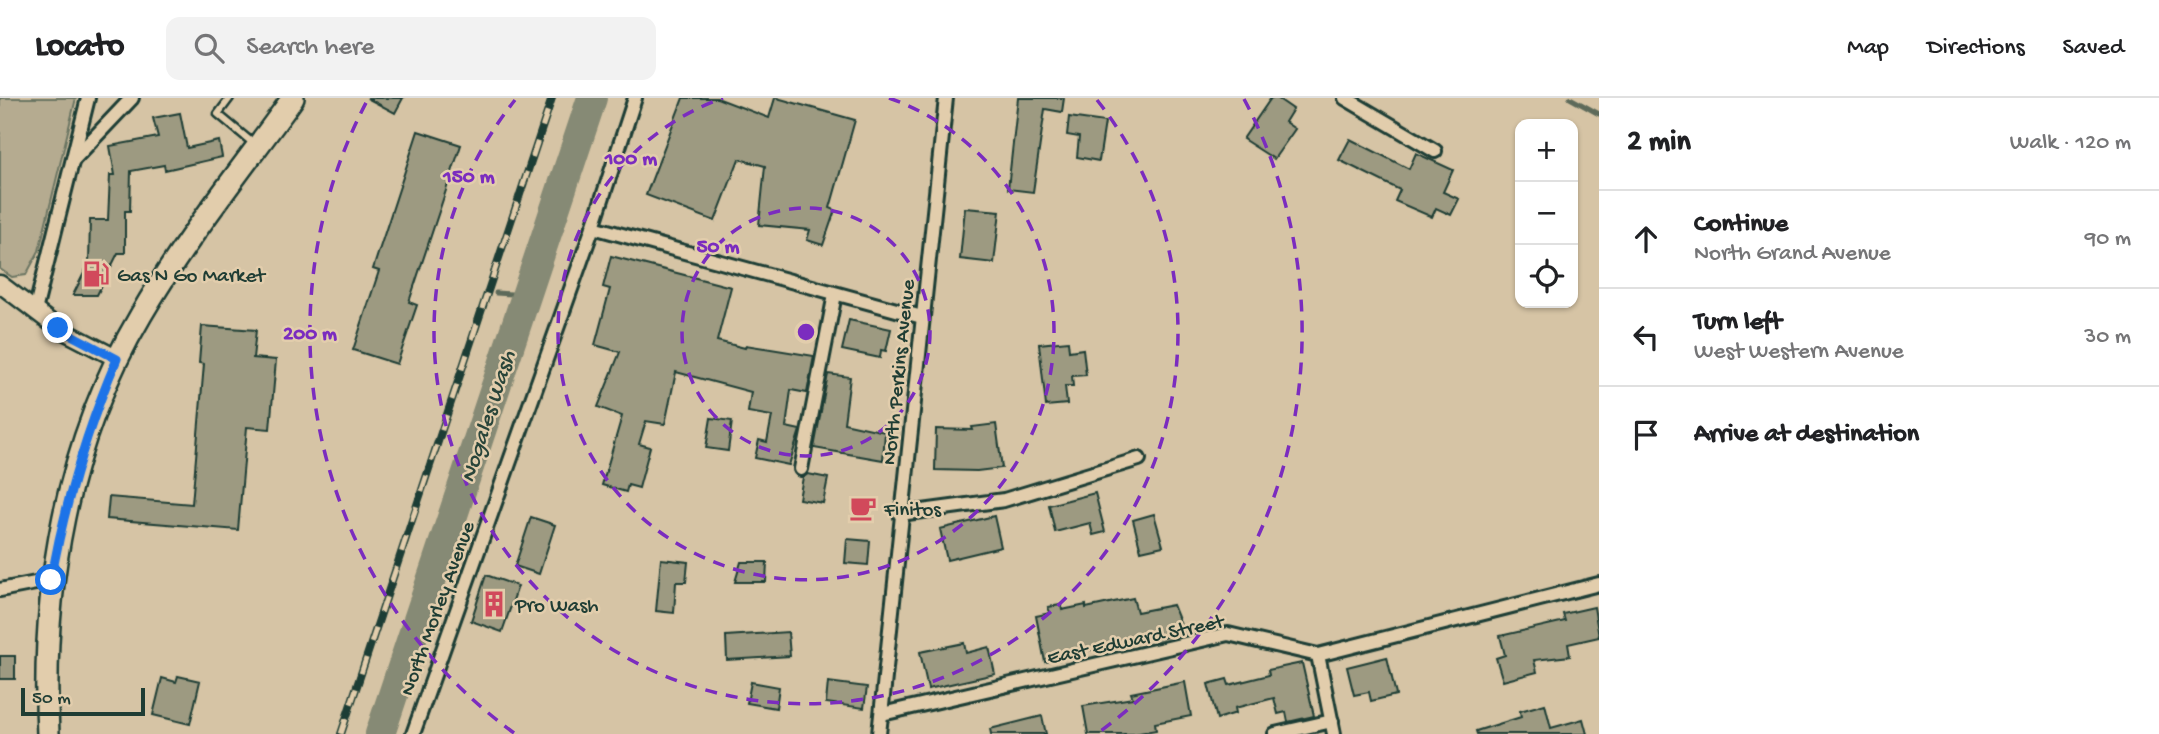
<!DOCTYPE html>
<html lang="en">
<head>
<meta charset="utf-8">
<style>
	:root { --surface:#fff; --page:#f2f2f2; --text:#202124; --muted:#757577; --line:#e0e0e0 }
	body { margin:0; font-family:"Gochi Hand",sans-serif; background:var(--page); color:var(--text) }
	.controls { position:absolute; right:21px; top:21px; display:grid; overflow:hidden; border-radius:14px; box-shadow:0 2px 5px #0004 }
	.controls button { width:63px; height:63px; display:grid; place-items:center; padding:0; border:0; border-bottom:2px solid var(--line); background:var(--surface); color:var(--text); font:35px sans-serif }
	.scale { position:absolute; left:21px; bottom:18px; width:124px; box-sizing:border-box; padding-left:7px; border:4px solid #1f3d34; border-top:0; font-size:19px; line-height:24px; white-space:nowrap; color:#1f3d34; -webkit-text-stroke:5px #e2cdac; paint-order:stroke }
	.stop { position:absolute; width:21px; height:21px; margin:-16px; border:5px solid #1a73e8; border-radius:50%; background:#fff }
	.stop.end { background:#1a73e8; border-color:#fff; box-shadow:0 2px 7px #0008 }
	.list { margin:0; padding:0; list-style:none }
	h2 { display:flex; justify-content:space-between; align-items:center; height:91px; margin:0; padding:0 28px; font-size:30px }
	h2 small { font-size:23px; font-weight:400; color:var(--muted) }
	.list li { display:grid; grid-template-columns:46px 1fr auto; gap:21px; align-items:center; box-sizing:border-box; height:98px; padding:0 28px; border-top:2px solid var(--line) }
	.list b { display:block; font-size:26px; white-space:nowrap }
	.list p { margin:0; font-size:23px; white-space:nowrap; color:var(--muted) }
	.list em { font-size:23px; font-style:normal; color:var(--muted) }
	.icon { flex:none; width:38px; height:38px; fill:none; stroke:currentColor; stroke-width:2; stroke-linecap:round; stroke-linejoin:round }
	.map { position:relative; flex:none; width:1599px; height:636px; overflow:hidden }
	header { display:flex; align-items:center; gap:42px; box-sizing:border-box; height:98px; padding:0 35px; background:var(--surface); border-bottom:2px solid var(--line) }
	header strong { font-size:33px }
	nav { display:flex; gap:38px; margin-inline-start:auto; font-size:24px }
	.search { width:490px; height:63px; background:var(--page); display:flex; align-items:center; gap:18px; box-sizing:border-box; padding:0 24px; border-radius:14px; color:var(--muted); font-size:26px }
	main { display:flex }
	aside { flex:1; background:var(--surface) }
	.map>svg:first-child { display:block }
	.green { fill:#b5ab90; stroke:#6a7462; stroke-width:2 }
	.lines { fill:none; stroke-linecap:round; stroke-linejoin:round }
	.stream { stroke:#5d6b5a; stroke-width:5 }
	.river { stroke:#868a74; stroke-width:30 }
	.building { fill:#9d9a81; stroke:#1f3d34; stroke-width:2 }
	.service-casing { stroke:#1f3d34; stroke-width:11 }
	.minor-casing { stroke:#1f3d34; stroke-width:18 }
	.tertiary-casing { stroke:#1f3d34; stroke-width:21 }
	.primary-casing { stroke:#1f3d34; stroke-width:26 }
	.service { stroke:#e2cdac; stroke-width:6 }
	.minor { stroke:#e2cdac; stroke-width:12 }
	.tertiary { stroke:#e2cdac; stroke-width:16 }
	.primary { stroke:#e2cdac; stroke-width:21 }
	.rail-casing { stroke:#1f3d34; stroke-width:8 }
	.rail { stroke:#e2cdac; stroke-width:5; stroke-dasharray:16; stroke-linecap:butt }
	.route { stroke:#1a73e8; stroke-width:9 }
	.ring { fill:none; stroke:#7b2cbf; stroke-width:3.5; stroke-dasharray:12 9 }
	.labels { text-anchor:middle; stroke-width:5; stroke-linejoin:round; paint-order:stroke }
	.poi-label { font-size:21px; fill:#1f3d34; stroke:#e2cdac; text-anchor:start }
	.street-label { font-size:21px; fill:#1f3d34; stroke:#e2cdac }
	.water-label { font-size:23px; font-style:italic; fill:#29453a; stroke:#e2cdac }
	.centre { fill:#7b2cbf; stroke:#e2cdac; stroke-width:3.5 }
	.ring-label { font-size:21px; text-anchor:middle; font-weight:bold; fill:#7b2cbf; stroke:#e2cdac; stroke-width:5; stroke-linejoin:round; paint-order:stroke }
</style>
</head>
<body>
<header>
<strong>Locato</strong>
<div class="search"><svg class="icon" aria-label="search" viewBox="0 0 24 24"><circle cx="10" cy="10" r="6"/><path d="M15 15l6 6"/></svg>Search here</div>
<nav><a>Map</a><a>Directions</a><a>Saved</a></nav>
</header>
<main>
<div class="map">
<svg width="1599" height="636" viewBox="0 0 1599 636">
	<rect width="100%" height="100%" fill="#d6c4a5"/>
	<filter id="ink" filterUnits="userSpaceOnUse"><feTurbulence type="fractalNoise" baseFrequency=".0143" numOctaves="2"/><feDisplacementMap in="SourceGraphic" scale="14" xChannelSelector="R" yChannelSelector="G"/><feConvolveMatrix kernelMatrix="1 2 1 2 8 2 1 2 1" color-interpolation-filters="sRGB"/></filter>
	<g filter="url(#ink)">
		<polygon class="green" points="0,0 76,0 39,153 26,177 12,179 0,171"/>
		<g class="lines">
			<g class="stream">
				<polyline points="1570,0 1599,16"/>
				<polyline points="496,195 526,197"/>
			</g>
			<polyline class="river" points="380,636 592,0"/>
		</g>
		<g class="building">
			<polygon points="367,0 403,0 395,15"/>
			<polygon points="683,0 717,0 769,20 775,0 777,0 855,22 830,110 835,112 823,147 807,142 810,132 759,127 765,68 739,61 715,123 646,97"/>
			<polygon points="1018,0 1064,0 1062,14 1045,11 1033,94 1008,91"/>
			<polygon points="1271,0 1277,0 1293,11 1285,24 1295,31 1274,61 1243,41"/>
			<polygon points="180,15 187,50 219,43 222,59 165,72 164,67 131,73 130,113 125,113 125,155 118,155 97,197 73,197 89,165 90,122 108,122 110,77 115,77 110,48 158,39 153,20"/>
			<polygon points="1069,19 1105,24 1099,63 1077,59 1079,39 1067,37"/>
			<polygon points="418,33 461,47 409,204 417,207 397,266 353,252 379,173 373,171"/>
			<polygon points="1350,41 1409,71 1416,55 1453,72 1443,94 1459,101 1451,117 1436,110 1432,119 1395,103 1400,92 1339,62"/>
			<polygon points="965,110 1000,113 994,165 960,161"/>
			<polygon points="611,158 731,189 717,243 745,250 746,247 814,258 807,295 791,292 786,329 800,332 789,367 755,360 759,342 767,344 772,318 748,314 751,294 676,274 665,326 646,323 639,346 650,349 639,390 628,387 626,394 602,387 622,318 598,309 620,254 595,247 610,191 603,189"/>
			<polygon points="849,222 891,231 886,253 881,252 880,260 842,252"/>
			<polygon points="202,228 256,232 253,260 276,262 270,331 247,329 238,432 107,421 109,399 192,406 204,266 199,265"/>
			<polygon points="1068,243 1069,253 1083,251 1086,277 1072,278 1073,288 1065,288 1067,306 1046,308 1039,246"/>
			<polygon points="828,276 850,279 844,325 885,334 883,362 814,350"/>
			<polygon points="711,320 732,323 728,353 706,350"/>
			<polygon points="996,326 1002,370 977,373 935,372 936,331 973,332 972,329"/>
			<polygon points="808,376 828,380 823,405 799,401 803,379"/>
			<polygon points="1095,395 1105,434 1093,437 1090,425 1055,434 1049,407"/>
			<polygon points="1154,416 1163,448 1141,453 1133,422"/>
			<polygon points="994,418 1001,449 947,462 940,431"/>
			<polygon points="531,419 555,427 539,476 515,468"/>
			<polygon points="847,441 870,443 868,467 845,465"/>
			<polygon points="661,461 688,464 686,484 676,484 674,515 656,513"/>
			<polygon points="741,464 767,464 766,484 735,484"/>
			<polygon points="486,477 518,488 502,534 471,523"/>
			<polygon points="1133,500 1137,514 1173,507 1184,534 1159,541 1156,534 1133,540 1134,545 1071,555 1071,559 1045,564 1036,518 1050,515 1048,509 1061,507 1062,512 1086,507 1086,510"/>
			<polygon points="1594,509 1599,539 1568,546 1570,558 1534,562 1537,574 1503,583 1496,560 1505,557 1500,538 1565,523 1563,516"/>
			<polygon points="788,534 790,558 727,562 726,538"/>
			<polygon points="964,545 966,555 989,549 995,576 928,591 920,554"/>
			<rect x="0" y="558" width="15" height="23"/>
			<polygon points="1387,559 1396,597 1371,603 1369,594 1354,597 1347,569"/>
			<polygon points="1302,565 1314,618 1288,624 1286,614 1278,616 1274,600 1235,610 1236,615 1217,621 1208,586 1227,581 1229,587 1269,577 1268,572"/>
			<polygon points="178,578 200,583 190,626 153,617 162,580 176,584"/>
			<polygon points="751,584 779,589 776,610 747,605"/>
			<polygon points="828,584 867,589 864,610 826,605"/>
			<polygon points="1185,584 1191,618 1155,625 1156,632 1134,636 1088,636 1083,608 1133,600 1131,595"/>
			<polygon points="1545,606 1551,630 1583,621 1587,636 1477,636 1476,633 1521,619 1520,613"/>
			<polygon points="1042,618 1046,636 991,636 990,631"/>
		</g>
		<g class="lines">
			<g class="service-casing">
				<polyline id="service" points="230,0 218,16 254,46"/>
			</g>
			<g class="minor-casing">
				<g id="minor">
					<polyline points="1345,0 1435,53"/>
					<polyline points="74,61 132,0"/>
					<polyline points="593,129 922,219"/>
					<polyline points="35,213 88,0"/>
					<polyline points="801,371 835,196"/>
					<polyline points="900,416 1004,402 1139,361"/>
					<polyline points="0,492 51,482"/>
					<polyline points="1318,557 1334,636"/>
					<polyline points="882,616 1228,536 1318,557 1599,486"/>
					<polyline points="413,636 593,129 635,0"/>
					<polyline points="879,636 946,0"/>
					<polyline points="1275,636 1332,623"/>
				</g>
			</g>
			<g class="tertiary-casing">
				<polyline id="tertiary" points="0,186 58,230 118,261"/>
			</g>
			<g class="primary-casing">
				<path id="primary" d="M48 636C41 491 66 344 141 217 185 141 242 71 293 0"/>
			</g>
			<use href="#service" class="service"/>
			<use href="#minor" class="minor"/>
			<use href="#tertiary" class="tertiary"/>
			<use href="#primary" class="primary"/>
			<g class="rail-casing">
				<polyline id="rail" points="341,636 552,0"/>
			</g>
			<use href="#rail" class="rail"/>
		</g>
	</g>
	<g class="lines" filter="url(#ink)">
		<path class="route" d="M51 482C65 405 86 333 117 261L58 230"/>
	</g>
	<g class="ring">
		<circle cx="806" cy="234" r="124"/>
		<path d="M889 0A248 248 0 1 1 723 0"/>
		<path d="M1097 2A372 372 0 1 1 515 2"/>
		<path d="M514 635A496 496 0 0 1 368 1M1244 1A496 496 0 0 1 1098 635"/>
	</g>
	<defs>
		<g id="fuel-bare" transform="scale(2.1)"><path d="M-5.5-6h7V0h2V4h1.3V-2.5L3-4.5l.8-.8L6-3V5H2.5V1h-1V6h-7ZM-4.2-4.7v3.2H.2V-4.7Z" fill="#d1495b" stroke="#e2cdac" stroke-width="2.5" paint-order="stroke"/></g>
		<g id="cafe-bare" transform="scale(2.1)"><path d="M-5.5-4.5H6V0H3Q3 3.5 0 3.5H-2.5Q-5.5 3.5-5.5 0ZM3-3.2v2h1.7v-2ZM-6 4.5H4V6H-6Z" fill="#d1495b" stroke="#e2cdac" stroke-width="2.5" paint-order="stroke"/></g>
		<g id="building-bare" transform="scale(2.1)"><path d="M-4-6H4V6H1V3H-1V6H-4ZM-2.5-4.3h1.7v1.8h-1.7ZM.8-4.3h1.7v1.8H.8ZM-2.5-1h1.7V.8h-1.7ZM.8-1h1.7V.8H.8Z" fill="#d1495b" stroke="#e2cdac" stroke-width="2.5" paint-order="stroke"/></g>
	</defs>
	<g fill-rule="evenodd">
		<use href="#fuel-bare" x="96" y="176"/>
		<use href="#cafe-bare" x="863" y="410"/>
		<use href="#building-bare" x="494" y="506"/>
	</g>
	<g class="labels">
		<g class="poi-label">
			<text x="117" y="183">Gas N Go Market</text>
			<text x="884" y="417">Finitos</text>
			<text x="515" y="513">Pro Wash</text>
		</g>
		<g class="street-label">
			<text transform="translate(897 274) rotate(-84)" y="7">North Perkins Avenue</text>
			<text transform="translate(436 510) rotate(-70)" y="7">North Morley Avenue</text>
			<text transform="translate(1135 540) rotate(-12)" y="7">East Edward Street</text>
		</g>
		<g class="water-label">
			<text transform="translate(486 318) rotate(-72)" y="8">Nogales Wash</text>
		</g>
	</g>
	<circle cx="806" cy="234" r="10" class="centre"/>
	<g class="ring-label">
		<text x="631" y="66">100 m</text>
		<text x="469" y="84">150 m</text>
		<text x="718" y="154">50 m</text>
		<text x="310" y="241">200 m</text>
	</g>
</svg>
<div class="controls">
<button>+</button>
<button>−</button>
<button><svg class="icon" aria-label="locate" viewBox="0 0 24 24"><circle cx="12" cy="12" r="6"/><path d="M12 2v4M12 18v4M2 12h4M18 12h4"/></svg></button>
</div>
<div class="scale">50 m</div>
<div class="stop" style="left:51px;top:482px"></div>
<div class="stop end" style="left:58px;top:230px"></div>
</div>
<aside>
<h2>2 min<small>Walk · 120 m</small></h2>
<ul class="list">
<li><svg class="icon" aria-label="ahead" viewBox="0 0 24 24"><path d="M12 20V5M6 11l6-6 6 6"/></svg><div><b>Continue</b><p>North Grand Avenue</p></div><em>90 m</em></li>
<li><svg class="icon" aria-label="left" viewBox="0 0 24 24"><path d="M17 20v-9H6M10 6l-5 5 5 5"/></svg><div><b>Turn left</b><p>West Western Avenue</p></div><em>30 m</em></li>
<li><svg class="icon" aria-label="arrive" viewBox="0 0 24 24"><path d="M6 21V4h12l-3 4 3 4H6"/></svg><div><b>Arrive at destination</b></div></li>
</ul>
</aside>
</main>
</body>
</html>
